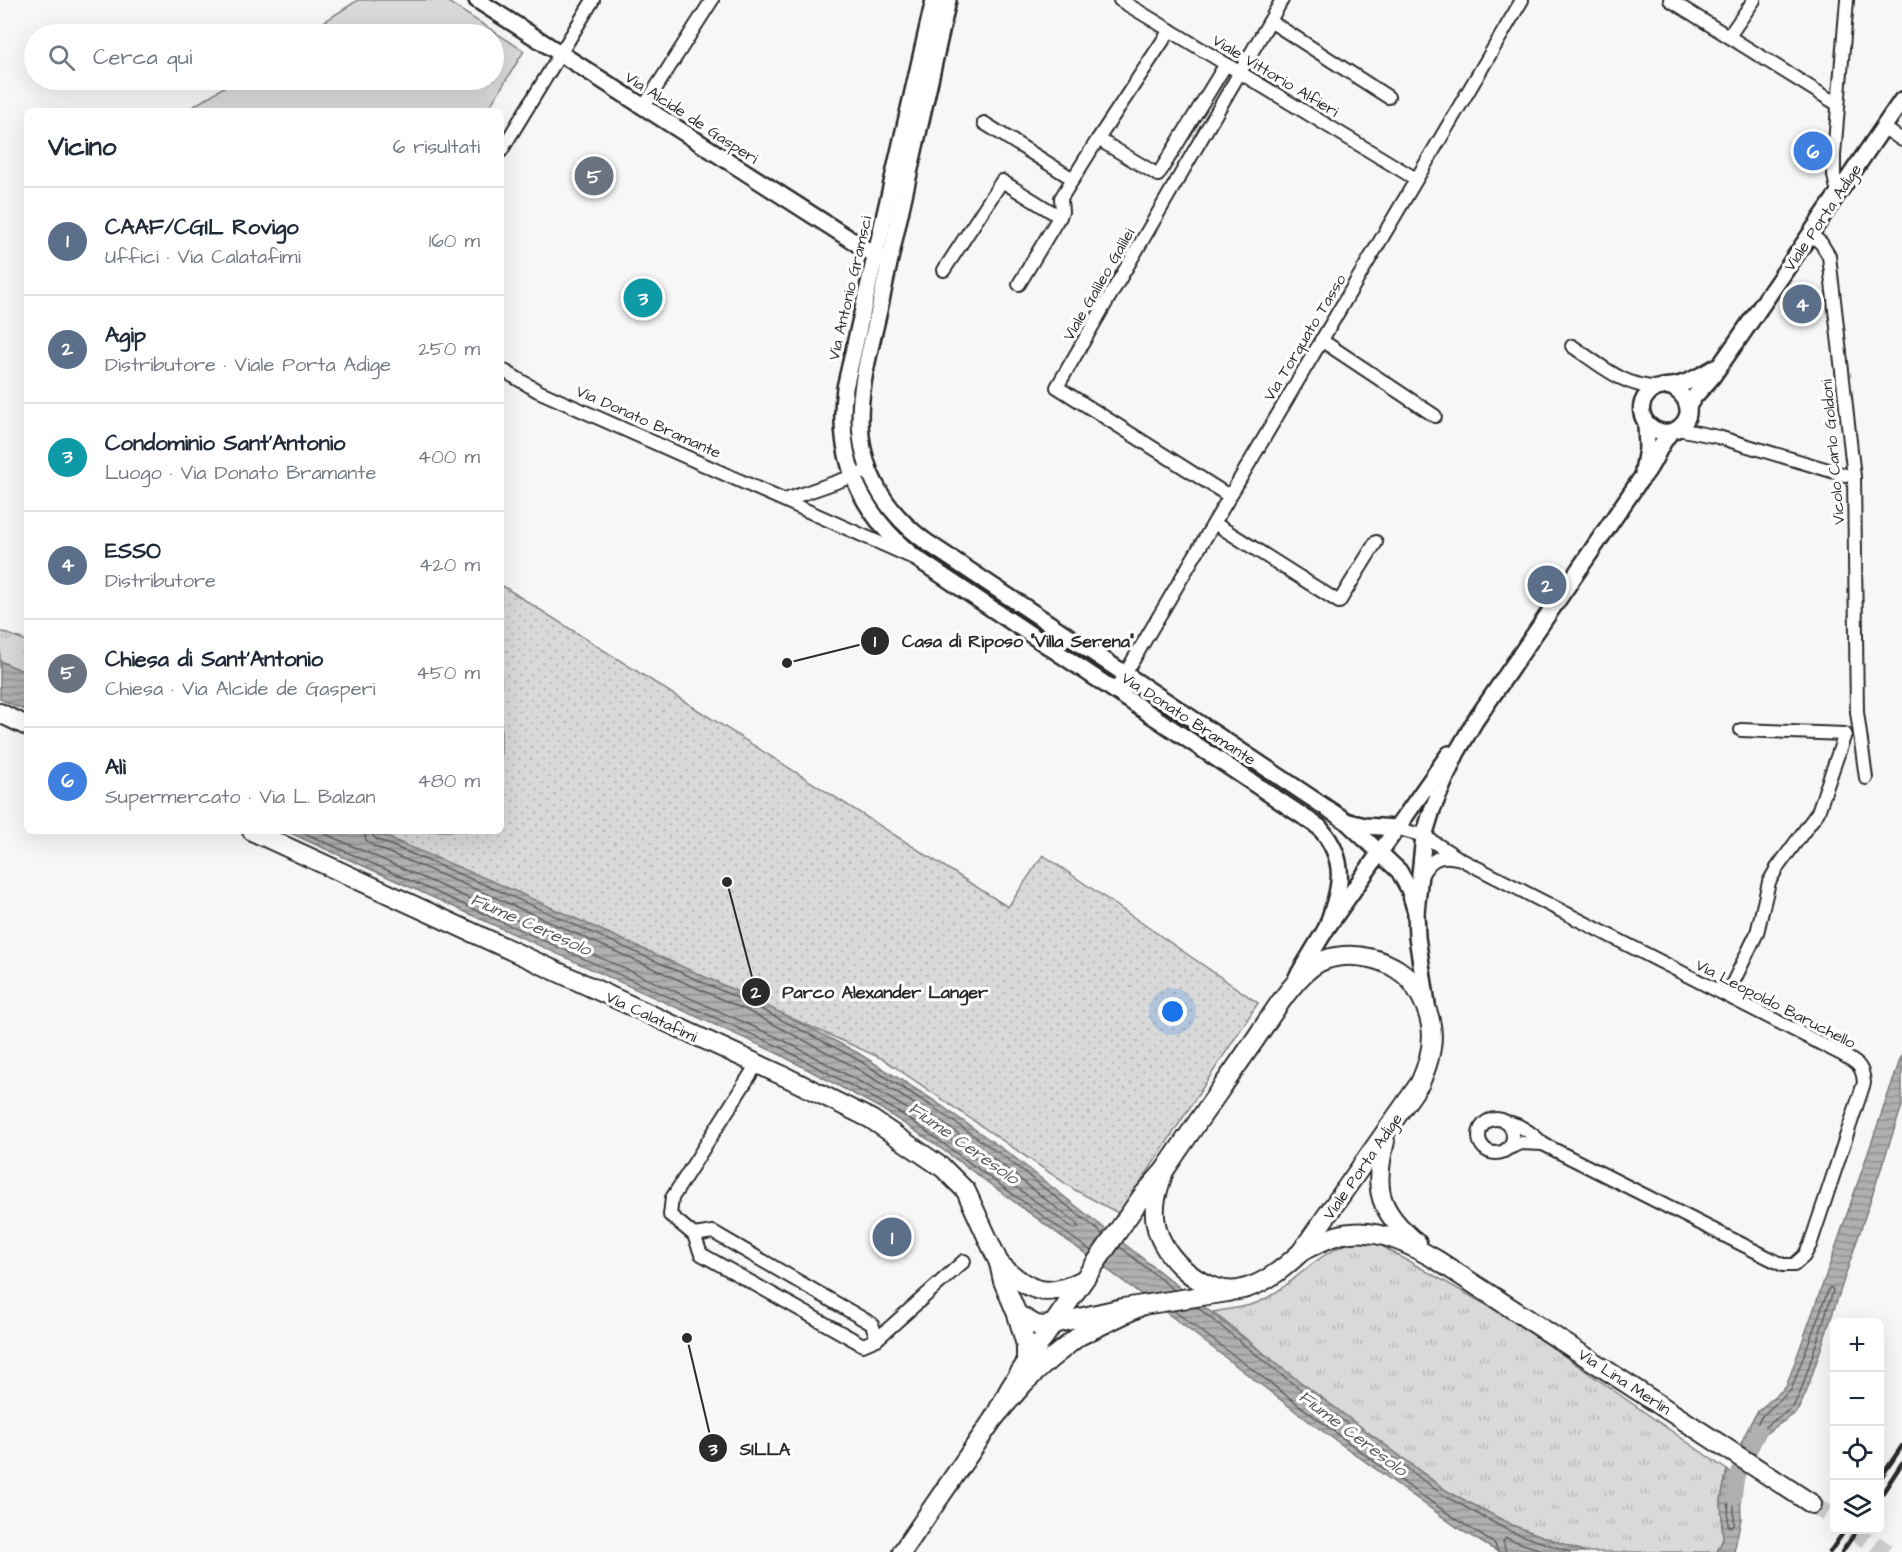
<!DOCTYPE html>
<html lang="it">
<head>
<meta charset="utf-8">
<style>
	:root { --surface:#fff; --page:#f6f6f7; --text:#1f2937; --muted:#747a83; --line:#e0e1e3; --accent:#1a73e8 }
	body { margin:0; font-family:"Architects Daughter",sans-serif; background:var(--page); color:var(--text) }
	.controls { position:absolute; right:18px; bottom:18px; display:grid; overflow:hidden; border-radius:9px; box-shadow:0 6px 24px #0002 }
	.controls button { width:54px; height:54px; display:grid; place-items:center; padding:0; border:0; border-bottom:2px solid var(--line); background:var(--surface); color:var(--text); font:30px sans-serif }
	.you { position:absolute; left:1173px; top:1012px; width:21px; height:21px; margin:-15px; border:4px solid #fff; border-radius:50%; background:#1a73e8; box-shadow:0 0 0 9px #1a73e833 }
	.badge { display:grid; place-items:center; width:39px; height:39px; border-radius:50%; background:var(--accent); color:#fff; font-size:20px; font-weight:700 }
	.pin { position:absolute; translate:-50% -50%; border:3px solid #fff; box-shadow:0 2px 6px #0006 }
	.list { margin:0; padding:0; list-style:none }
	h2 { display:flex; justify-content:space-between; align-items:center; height:78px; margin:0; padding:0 24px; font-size:26px }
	h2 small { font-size:20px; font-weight:400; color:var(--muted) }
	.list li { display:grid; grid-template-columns:39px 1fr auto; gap:18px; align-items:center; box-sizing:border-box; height:108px; padding:0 24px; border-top:2px solid var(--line) }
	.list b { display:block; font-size:22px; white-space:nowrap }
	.list p { margin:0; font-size:20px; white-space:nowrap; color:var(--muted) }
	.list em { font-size:20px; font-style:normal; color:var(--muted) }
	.icon { flex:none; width:33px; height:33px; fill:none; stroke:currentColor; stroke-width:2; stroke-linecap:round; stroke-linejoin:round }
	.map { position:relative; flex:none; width:1902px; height:1552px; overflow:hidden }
	.search { position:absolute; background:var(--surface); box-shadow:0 6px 24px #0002; left:24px; top:24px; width:480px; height:66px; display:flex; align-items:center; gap:15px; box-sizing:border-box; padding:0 21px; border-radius:33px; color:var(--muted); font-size:22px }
	.panel { position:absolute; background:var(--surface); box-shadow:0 6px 24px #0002; left:24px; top:108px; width:480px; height:726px; border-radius:9px }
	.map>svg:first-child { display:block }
	.grass { fill:url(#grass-tufts); stroke:#828282; stroke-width:1.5 }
	.park { fill:url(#park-dots); stroke:#828282; stroke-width:1.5 }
	.garden { fill:#d9d9d9; stroke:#828282; stroke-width:1.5 }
	.water { fill:url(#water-rules); stroke:#7b7b7b; stroke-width:1.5 }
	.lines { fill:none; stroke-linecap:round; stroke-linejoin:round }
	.shore { stroke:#606060; stroke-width:1.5 }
	.canal { stroke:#b0b0b0; stroke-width:15 }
	.secondary-tunnel { stroke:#cecece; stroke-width:18; stroke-dasharray:18 9; stroke-linecap:butt }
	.minor-casing { stroke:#2b2b2b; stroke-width:16 }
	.tertiary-casing { stroke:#2b2b2b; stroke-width:20 }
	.secondary-casing { stroke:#2b2b2b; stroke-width:22 }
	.minor { stroke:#fff; stroke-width:12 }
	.tertiary { stroke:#fff; stroke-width:15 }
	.secondary { stroke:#fff; stroke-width:18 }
	.rail { stroke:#2b2b2b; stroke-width:4.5 }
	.labels { text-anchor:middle; stroke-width:6; stroke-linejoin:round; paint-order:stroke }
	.street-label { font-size:16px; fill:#2b2b2b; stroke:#fff }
	.water-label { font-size:18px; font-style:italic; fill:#5a5a5a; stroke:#fff }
	.leader { fill:none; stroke:#2b2b2b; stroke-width:2 }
	.callout-dot { fill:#2b2b2b; stroke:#fff; stroke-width:2 }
	.mark-label { font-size:18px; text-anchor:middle; font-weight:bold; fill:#fff }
	.callout-label { font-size:18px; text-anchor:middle; font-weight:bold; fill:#2b2b2b; stroke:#fff; stroke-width:6; stroke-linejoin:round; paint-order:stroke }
</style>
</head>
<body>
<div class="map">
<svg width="1902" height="1552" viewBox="0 0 1902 1552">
	<defs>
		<pattern id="grass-tufts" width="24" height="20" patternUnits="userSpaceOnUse" patternTransform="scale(1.5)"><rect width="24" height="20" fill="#d9d9d9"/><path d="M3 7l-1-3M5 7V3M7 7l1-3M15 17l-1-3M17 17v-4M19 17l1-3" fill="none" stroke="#bababa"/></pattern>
		<pattern id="park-dots" width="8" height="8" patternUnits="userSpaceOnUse" patternTransform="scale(1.5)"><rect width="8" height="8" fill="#d9d9d9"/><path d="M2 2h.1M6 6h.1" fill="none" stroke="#bababa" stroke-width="1.8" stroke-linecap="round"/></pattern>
		<pattern id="water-rules" width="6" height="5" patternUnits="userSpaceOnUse" patternTransform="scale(1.5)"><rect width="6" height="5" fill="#b0b0b0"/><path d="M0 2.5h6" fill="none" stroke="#8f8f8f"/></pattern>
	</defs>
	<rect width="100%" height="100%" fill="#f7f7f7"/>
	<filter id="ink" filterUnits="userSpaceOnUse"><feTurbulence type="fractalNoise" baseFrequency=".0167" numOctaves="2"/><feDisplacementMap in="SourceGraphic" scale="12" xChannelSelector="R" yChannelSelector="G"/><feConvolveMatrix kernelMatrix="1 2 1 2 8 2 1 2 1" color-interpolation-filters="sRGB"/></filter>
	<g filter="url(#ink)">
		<g class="grass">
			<polygon points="0,631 27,641 27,673 0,661"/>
			<path d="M1363 1241 1380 1245 1513 1320 1727 1470 1721 1500 1723 1539 1717 1552H1585L1512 1525 1447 1491 1287 1372 1213 1312C1227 1309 1245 1308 1259 1302 1295 1286 1321 1244 1363 1241Z"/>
		</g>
		<polygon class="park" points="501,585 1008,907 1043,855 1258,1003 1120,1214 1075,1190 883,1059 373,831 501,831"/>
		<polygon class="garden" points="358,0 445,0 524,51 487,111 186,111 235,80 494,80 494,34 305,34"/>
		<g class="water">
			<polygon points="0,661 27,673 27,711 0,699"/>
			<polygon points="286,831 372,831 499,884 754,999 858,1053 933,1100 1010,1154 1287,1372 1447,1491 1512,1525 1585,1552 1498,1552 1461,1530 1303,1417 1175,1319 928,1139 880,1108 777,1053"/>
			<polygon points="1902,1054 1902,1106 1806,1393 1797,1412 1765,1434 1756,1452 1741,1443 1751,1422 1758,1411 1786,1387 1825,1278"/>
			<polygon points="1727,1470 1740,1480 1741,1519 1734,1552 1717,1552 1723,1539 1721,1500"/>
		</g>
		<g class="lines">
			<g class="shore">
				<polyline points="300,831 780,1047 883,1103 908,1118 1091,1251"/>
				<polyline points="319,831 783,1040 886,1096 912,1112 1074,1229 1078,1228 1077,1224 1002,1165 926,1111 851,1065 748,1011 494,897 373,846 366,840 364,831"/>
				<polyline points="372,831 373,836 376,839 497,890 751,1004 855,1058 930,1105 1007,1159 1103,1234"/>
				<polyline points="1120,1247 1174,1290"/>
				<polygon points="1829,1288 1832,1288 1833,1291 1801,1391 1793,1407 1762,1429 1757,1435 1754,1435 1753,1431 1762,1416 1791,1390"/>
				<polyline points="1197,1307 1284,1377 1443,1495 1509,1531 1570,1552"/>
				<path d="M1174 1311C1281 1389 1383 1474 1495 1544L1498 1552"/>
				<polygon points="1732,1486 1734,1488 1734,1526 1731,1527 1728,1525 1729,1488"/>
				<polyline points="1506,1552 1503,1541 1506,1538 1547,1552"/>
			</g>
			<polyline class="canal" points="1734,1498 1737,1476 1758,1431"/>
			<g class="secondary-tunnel">
				<polyline points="1812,1504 1834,1518"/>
				<polyline points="1852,1530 1887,1552"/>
			</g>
			<g class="minor-casing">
				<g id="minor">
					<polyline points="1120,0 1416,179"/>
					<polyline points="1670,0 1837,104"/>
					<polyline points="1270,21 1388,97"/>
					<polyline points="1729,36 1754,0"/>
					<polyline points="643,108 712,0"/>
					<polyline points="984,123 1073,179"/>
					<polyline points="1883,127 1902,140"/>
					<polyline points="1098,139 1170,30"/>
					<polyline points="501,151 593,0"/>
					<polyline points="1838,193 1834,176 1834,155 1847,0"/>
					<polyline points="1810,234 1821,243 1829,256 1854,477 1857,712 1866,778"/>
					<polyline points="944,270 1002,181 1060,217"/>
					<polyline points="1019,284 1062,212 1061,198 1098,139 1158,175 1226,64"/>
					<polyline points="1321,340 1435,416"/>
					<path d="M1572 346C1599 364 1625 388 1658 387"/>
					<polyline points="501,369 538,391 909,556"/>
					<polyline points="1678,429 1718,437 1845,475"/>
					<polyline points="1229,496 1057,387 1282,0"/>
					<polyline points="785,500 862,473"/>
					<polyline points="1214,523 1339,602 1376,542"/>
					<polyline points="1115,691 1522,0"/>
					<path d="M1396 828 1424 836 1460 859 1843 1055C1857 1063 1863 1066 1864 1083L1810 1245 1804 1256 1794 1265H1783L1543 1144C1533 1134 1520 1124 1506 1122"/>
					<path d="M1422 874C1430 860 1439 854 1456 858"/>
					<polyline points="1727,995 1757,933 1769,882 1777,868 1818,812 1845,734 1741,730"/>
					<polyline points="757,1064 672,1198 670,1215 694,1235 701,1254 863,1345 877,1339 964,1261"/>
					<circle cx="1496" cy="1136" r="17"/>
					<polyline points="1509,1148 1521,1143 1543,1144"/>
					<polyline points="694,1235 713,1232 872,1324 877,1339"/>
				</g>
			</g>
			<g class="tertiary-casing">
				<g id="tertiary">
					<polyline points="477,0 881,259"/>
					<path d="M934 0 845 388C835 458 860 512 913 556L1319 827C1350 862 1340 889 1326 929"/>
					<path d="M948 0C926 100 902 201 881 301 872 345 856 391 861 436 866 480 890 515 925 541L1346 821 1399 871 1409 889 1416 912"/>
					<path d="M1671 387C1686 394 1696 413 1680 427 1659 444 1629 416 1647 395 1656 384 1669 388 1681 384 1692 381 1704 374 1714 368"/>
					<polyline points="1688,406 1694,397 1712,377 1740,337 1902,100"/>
					<polyline points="1643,471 1647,449 1646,423"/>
					<polyline points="1349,822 1365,826 1396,828"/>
					<polyline points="1297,977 1326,929 1449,754"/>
					<path d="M1427 1004 1417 937 1416 912 1424 836 1432 810 1456 754 1475 721 1640 480C1655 466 1657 446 1671 432"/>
				</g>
			</g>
			<g class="secondary-casing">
				<g id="secondary">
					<polyline points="0,713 27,726"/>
					<polyline points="252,831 788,1078 871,1119 943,1168 966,1191 999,1263 1003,1281 1017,1314 1026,1345 1026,1363"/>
					<path d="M1385 1141C1373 1189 1378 1211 1417 1243"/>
					<path d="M1302 1251C1317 1244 1334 1234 1351 1233 1382 1230 1411 1245 1437 1260L1812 1504"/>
					<path d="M999 1263C1028 1291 1046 1300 1083 1280"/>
					<polyline points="1017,1314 1036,1325 1044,1326 1123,1308 1228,1292"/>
					<path d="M994 1418 1010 1388 1026 1363 1143 1195 1164 1171C1193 1128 1223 1086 1252 1044 1269 1020 1293 977 1318 963 1348 947 1399 959 1416 988 1437 1022 1436 1047 1420 1083L1301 1252C1284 1268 1266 1283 1243 1289 1208 1299 1161 1258 1156 1224 1152 1205 1158 1189 1164 1171"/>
					<polyline points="902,1552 994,1418 1025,1382 1049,1360 1079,1336 1141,1306"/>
				</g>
			</g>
			<use href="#minor" class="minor"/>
			<use href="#tertiary" class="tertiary"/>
			<use href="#secondary" class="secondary"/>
			<g class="rail">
				<polyline points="1880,1479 1902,1446"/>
				<polyline points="1880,1497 1902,1463"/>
				<polyline points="1830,1552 1845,1530"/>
				<polyline points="1842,1552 1857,1530"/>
			</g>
		</g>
	</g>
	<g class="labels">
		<g class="street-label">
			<text transform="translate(1276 75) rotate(31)" y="6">Viale Vittorio Alfieri</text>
			<text transform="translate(692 117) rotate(33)" y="6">Via Alcide de Gasperi</text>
			<text transform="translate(1822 217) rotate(-56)" y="6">Viale Porta Adige</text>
			<text transform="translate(1098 284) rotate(-60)" y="6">Viale Galileo Galilei</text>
			<text transform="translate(849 288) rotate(-77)" y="6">Via Antonio Gramsci</text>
			<text transform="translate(1304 337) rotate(-59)" y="6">Via Torquato Tasso</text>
			<text transform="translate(649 421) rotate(24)" y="6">Via Donato Bramante</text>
			<text transform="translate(1832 452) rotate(-95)" y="6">Vicolo Carlo Goldoni</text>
			<text transform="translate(1189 718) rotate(33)" y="6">Via Donato Bramante</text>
			<text transform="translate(1776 1003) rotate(27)" y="6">Via Leopoldo Baruchello</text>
			<text transform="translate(652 1016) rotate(25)" y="6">Via Calatafimi</text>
			<text transform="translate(1362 1166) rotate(-55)" y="6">Viale Porta Adige</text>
			<text transform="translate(1625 1381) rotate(33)" y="6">Via Lina Merlin</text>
		</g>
		<g class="water-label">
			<text transform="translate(531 924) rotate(24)" y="6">Fiume Ceresolo</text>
			<text transform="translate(964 1143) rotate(35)" y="6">Fiume Ceresolo</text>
			<text transform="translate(1353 1433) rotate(37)" y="6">Fiume Ceresolo</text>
		</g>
	</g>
	<path class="leader" d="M787 663L875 641M727 882L756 992M687 1338L713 1448"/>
	<g class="callout-dot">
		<circle cx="787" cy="663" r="6"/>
		<circle cx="727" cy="882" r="6"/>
		<circle cx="687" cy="1338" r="6"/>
		<circle cx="875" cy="641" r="15"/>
		<circle cx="756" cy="992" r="15"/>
		<circle cx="713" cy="1448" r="15"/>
	</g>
	<g class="mark-label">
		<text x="875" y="647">1</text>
		<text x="756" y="998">2</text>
		<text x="713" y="1455">3</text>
	</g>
	<g class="callout-label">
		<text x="1018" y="647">Casa di Riposo "Villa Serena"</text>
		<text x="885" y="998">Parco Alexander Langer</text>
		<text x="765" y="1455">SILLA</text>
	</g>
</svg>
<div class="controls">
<button>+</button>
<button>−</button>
<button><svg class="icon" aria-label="locate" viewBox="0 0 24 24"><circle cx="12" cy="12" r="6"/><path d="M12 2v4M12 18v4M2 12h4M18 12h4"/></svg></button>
<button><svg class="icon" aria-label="layers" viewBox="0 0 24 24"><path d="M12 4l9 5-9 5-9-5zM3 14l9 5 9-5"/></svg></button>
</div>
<div class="you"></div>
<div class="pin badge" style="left:892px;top:1237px;background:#5c6f8a">1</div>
<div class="pin badge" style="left:1547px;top:585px;background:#5c6f8a">2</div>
<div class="pin badge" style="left:643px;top:298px;background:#0f9aa8">3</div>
<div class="pin badge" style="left:1802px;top:304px;background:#5c6f8a">4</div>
<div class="pin badge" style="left:594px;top:176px;background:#6b7280">5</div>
<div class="pin badge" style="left:1813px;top:151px;background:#3f7fe0">6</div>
<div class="search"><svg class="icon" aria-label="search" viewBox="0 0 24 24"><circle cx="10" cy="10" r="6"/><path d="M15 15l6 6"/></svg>Cerca qui</div>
<section class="panel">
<h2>Vicino<small>6 risultati</small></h2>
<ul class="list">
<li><span class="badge" style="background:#5c6f8a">1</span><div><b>CAAF/CGIL Rovigo</b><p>Uffici · Via Calatafimi</p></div><em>160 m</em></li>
<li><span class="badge" style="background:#5c6f8a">2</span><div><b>Agip</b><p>Distributore · Viale Porta Adige</p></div><em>250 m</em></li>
<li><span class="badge" style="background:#0f9aa8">3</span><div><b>Condominio Sant'Antonio</b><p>Luogo · Via Donato Bramante</p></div><em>400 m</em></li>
<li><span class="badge" style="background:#5c6f8a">4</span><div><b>ESSO</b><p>Distributore</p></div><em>420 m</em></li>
<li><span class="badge" style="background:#6b7280">5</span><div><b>Chiesa di Sant'Antonio</b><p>Chiesa · Via Alcide de Gasperi</p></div><em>450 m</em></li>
<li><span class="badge" style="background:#3f7fe0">6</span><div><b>Alì</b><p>Supermercato · Via L. Balzan</p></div><em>480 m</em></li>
</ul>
</section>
</div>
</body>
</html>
